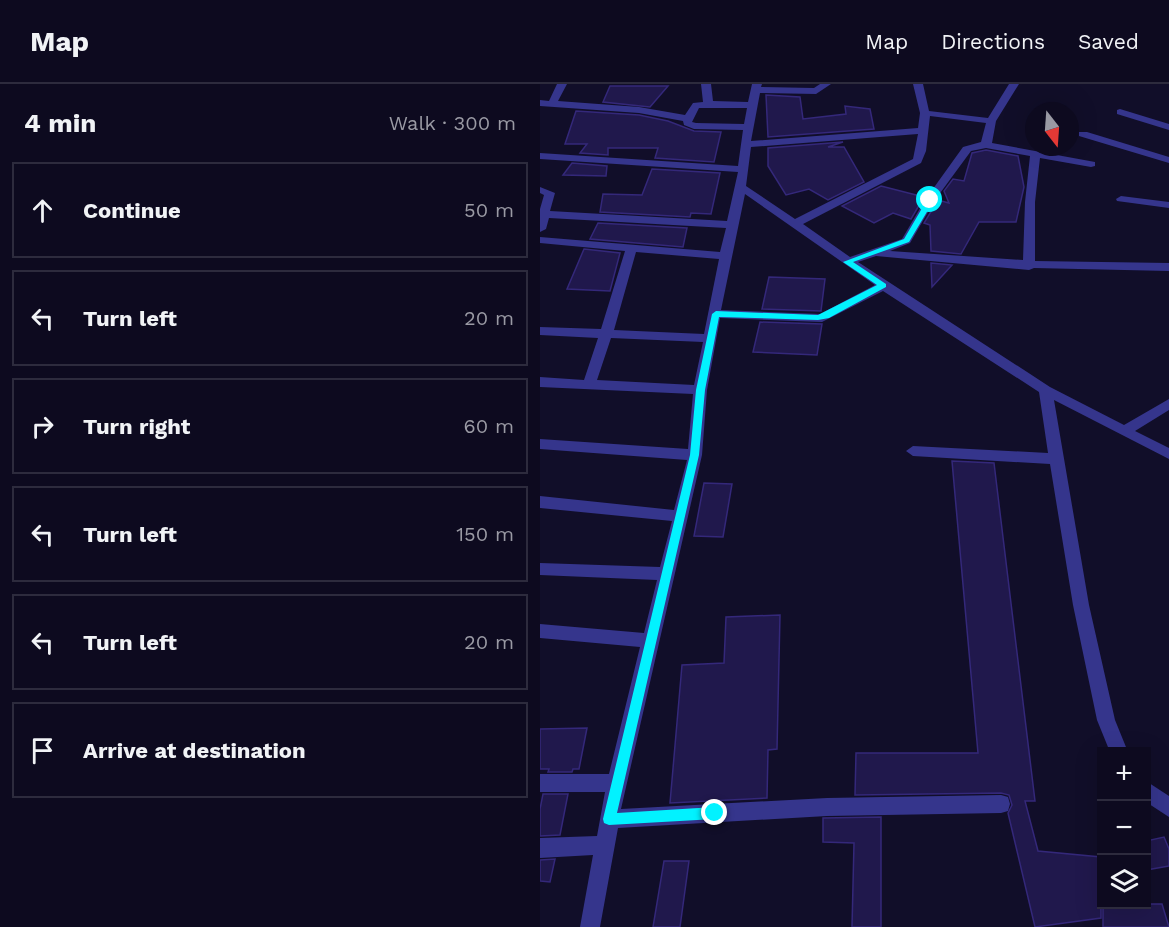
<!DOCTYPE html>
<html lang="en">
<head>
<meta charset="utf-8">
<style>
	:root { --surface:#0d0a1f; --page:#1b182c; --text:#f1f3f6; --muted:#9a9aa4; --line:#2d2b3d }
	body { margin:0; font-family:"Work Sans",sans-serif; background:var(--page); color:var(--text) }
	.controls { position:absolute; right:18px; bottom:18px; display:grid; overflow:hidden; border-radius:0px; box-shadow:0 6px 24px #0002 }
	.controls button { width:54px; height:54px; display:grid; place-items:center; padding:0; border:0; border-bottom:2px solid var(--line); background:var(--surface); color:var(--text); font:30px sans-serif }
	.compass { position:absolute; left:485px; top:18px; width:54px; height:54px; border-radius:50%; background:var(--surface); box-shadow:0 6px 24px #0002; rotate:163deg }
	.stop { position:absolute; width:18px; height:18px; margin:-14px; border:4px solid #02f2ff; border-radius:50%; background:#fff }
	.stop.end { background:#02f2ff; border-color:#fff; box-shadow:0 2px 6px #0008 }
	.list { margin:0; padding:0; list-style:none }
	h2 { display:flex; justify-content:space-between; align-items:center; height:78px; margin:0; padding:0 24px; font-size:26px }
	h2 small { font-size:20px; font-weight:400; color:var(--muted) }
	.list li { display:grid; grid-template-columns:39px 1fr auto; gap:18px; align-items:center; box-sizing:border-box; height:96px; margin:0 12px 12px; padding:0 12px; border:2px solid var(--line); border-radius:0px }
	.list b { display:block; font-size:22px; white-space:nowrap }
	.list em { font-size:20px; font-style:normal; color:var(--muted) }
	.icon { flex:none; width:33px; height:33px; fill:none; stroke:currentColor; stroke-width:2; stroke-linecap:round; stroke-linejoin:round }
	.map { position:relative; flex:none; width:629px; height:843px; overflow:hidden }
	header { display:flex; align-items:center; gap:36px; box-sizing:border-box; height:84px; padding:0 30px; background:var(--surface); border-bottom:2px solid var(--line) }
	header strong { font-size:28px }
	nav { display:flex; gap:33px; margin-inline-start:auto; font-size:21px }
	main { display:flex }
	aside { flex:1; background:var(--surface) }
	.map>svg:first-child { display:block }
	.building { fill:#20184c; stroke:#34287a; stroke-width:1.5 }
	.lines { fill:none; stroke-linecap:round; stroke-linejoin:round }
	.minor { fill:#35358c; fill-rule:evenodd }
	.route { fill:#02f2ff }
</style>
</head>
<body>
<header>
<strong>Map</strong>
<nav><a>Map</a><a>Directions</a><a>Saved</a></nav>
</header>
<main>
<aside>
<h2>4 min<small>Walk · 300 m</small></h2>
<ul class="list">
<li><svg class="icon" aria-label="ahead" viewBox="0 0 24 24"><path d="M12 20V5M6 11l6-6 6 6"/></svg><div><b>Continue</b></div><em>50 m</em></li>
<li><svg class="icon" aria-label="left" viewBox="0 0 24 24"><path d="M17 20v-9H6M10 6l-5 5 5 5"/></svg><div><b>Turn left</b></div><em>20 m</em></li>
<li><svg class="icon" aria-label="right" viewBox="0 0 24 24"><path d="M7 20v-9h11M14 6l5 5-5 5"/></svg><div><b>Turn right</b></div><em>60 m</em></li>
<li><svg class="icon" aria-label="left" viewBox="0 0 24 24"><path d="M17 20v-9H6M10 6l-5 5 5 5"/></svg><div><b>Turn left</b></div><em>150 m</em></li>
<li><svg class="icon" aria-label="left" viewBox="0 0 24 24"><path d="M17 20v-9H6M10 6l-5 5 5 5"/></svg><div><b>Turn left</b></div><em>20 m</em></li>
<li><svg class="icon" aria-label="arrive" viewBox="0 0 24 24"><path d="M6 21V4h12l-3 4 3 4H6"/></svg><div><b>Arrive at destination</b></div></li>
</ul>
</aside>
<div class="map">
<svg width="629" height="843" viewBox="0 0 629 843">
	<rect width="100%" height="100%" fill="#110e29"/>
	<g class="building">
		<polygon points="70,2 128,2 110,23 63,18"/>
		<polygon points="226,11 260,13 263,35 306,30 305,22 330,25 334,45 228,53"/>
		<polygon points="36,27 99,31 128,37 154,47 181,48 174,78 115,74 118,64 68,64 68,71 40,69 47,60 25,60"/>
		<polygon points="303,58 288,63 304,63 324,98 288,116 269,105 246,111 228,82 228,64"/>
		<polygon points="446,66 478,72 484,103 476,138 439,138 421,170 391,167 390,141 384,139 398,116 409,119 404,107 413,95 424,97 432,69"/>
		<polygon points="32,79 67,82 66,92 23,91"/>
		<polygon points="112,85 180,89 171,130 151,129 150,133 60,128 63,110 102,111"/>
		<polygon points="341,102 384,113 371,135 353,129 334,139 302,122"/>
		<polygon points="58,139 147,144 143,163 50,155"/>
		<polygon points="44,165 80,169 70,207 27,205"/>
		<polygon points="391,179 412,181 392,203"/>
		<polygon points="229,193 285,195 281,227 222,225"/>
		<polygon points="220,238 282,240 277,271 213,268"/>
		<polygon points="412,377 454,379 495,717 485,717 498,767 561,773 561,834 495,843 468,729 472,721 469,711 461,709 315,711 316,669 438,669"/>
		<polygon points="164,399 192,400 183,453 154,452"/>
		<polygon points="240,531 237,665 228,666 227,714 130,719 142,581 184,579 186,533"/>
		<polygon points="47,644 39,685 33,685 32,688 8,688 9,685 0,685 0,645"/>
		<polygon points="3,710 28,710 20,751 0,752 0,725"/>
		<polygon points="341,733 341,843 312,843 314,759 283,758 283,734"/>
		<polygon points="624,753 629,765 629,782 606,786 606,757"/>
		<polygon points="15,775 10,798 0,797 0,776"/>
		<polygon points="124,777 149,777 140,843 113,843"/>
		<polygon points="563,820 622,820 629,843 563,843"/>
	</g>
	<g class="lines">
		<g class="minor">
			<path d="M17 0H27L18 17 99 23 145 31 153 19 163 18 161 0H171L173 17 208 18 212 0H222L221 3 274 4 280 0H291L276 10 220 9 211 57 378 44 380 29 373 0H383L389 27 448 34 469 0H479L456 37 452 59 555 78V82L551 83 500 74 495 118V177L629 179V187L494 184 489 186 336 172 318 178 510 303 584 341 629 315V326L595 347 629 364V375L514 316 549 521 575 636 588 668H570L557 636 533 521 510 380 373 372 366 367 373 362 508 369 499 308 343 207 282 238 180 234 167 306 162 371 81 725 287 714 461 711 468 713 470 720 468 727 461 729 287 732 78 744 60 843H40L53 771 0 774V754L57 752 65 708H0V690H69L100 563 0 554V540L104 549 117 496 0 491V479L120 483 132 437 0 424V412L134 426 147 376 0 365V355L148 365 153 310 0 303V293L44 296 58 254 0 251V243L61 245 85 167 0 159V153L180 168 186 144 9 134 6 145 0 148V125L4 111 0 109V103L15 109 10 127 187 137 198 88 0 75V69L198 82 203 46 154 45 144 41 143 37 99 29 0 22V16L9 17ZM159 24H207L204 40 156 39 152 38ZM390 32 446 39 441 58 423 63 385 116 362 155 310 173 263 140 381 79 386 67ZM378 50 373 75 255 135 206 102 211 63ZM446 64 490 72 485 118 483 176 350 167 370 159 395 116 431 67ZM205 110 335 201 280 230 181 226ZM96 168 179 175 164 250 74 246ZM71 254 163 258 154 301 57 296Z"/>
			<polygon points="580,25 629,40 629,46 577,30 577,26"/>
			<polygon points="539,48 547,48 629,73 629,79 539,52"/>
			<polygon points="581,112 629,118 629,124 577,117 576,115"/>
			<polygon points="606,697 629,712 629,733 606,718"/>
		</g>
	</g>
	<polygon class="route" points="388,114 394,116 369,158 313,178 346,200 346,203 289,234 278,236 179,233 165,306 159,371 77,729 175,723 181,729 175,735 69,741 64,739 63,735 150,371 156,306 172,230 176,227 278,231 337,201 303,178 364,155"/>
</svg>
<div class="controls">
<button>+</button>
<button>−</button>
<button><svg class="icon" aria-label="layers" viewBox="0 0 24 24"><path d="M12 4l9 5-9 5-9-5zM3 14l9 5 9-5"/></svg></button>
</div>
<svg class="compass" viewBox="-18 -18 36 36"><path d="M0-13l5 13h-10z" fill="#e53935"/><path d="M0 13l5-13h-10z" fill="#9a9aa4"/></svg>
<div class="stop" style="left:390px;top:116px"></div>
<div class="stop end" style="left:175px;top:729px"></div>
</div>
</main>
</body>
</html>
